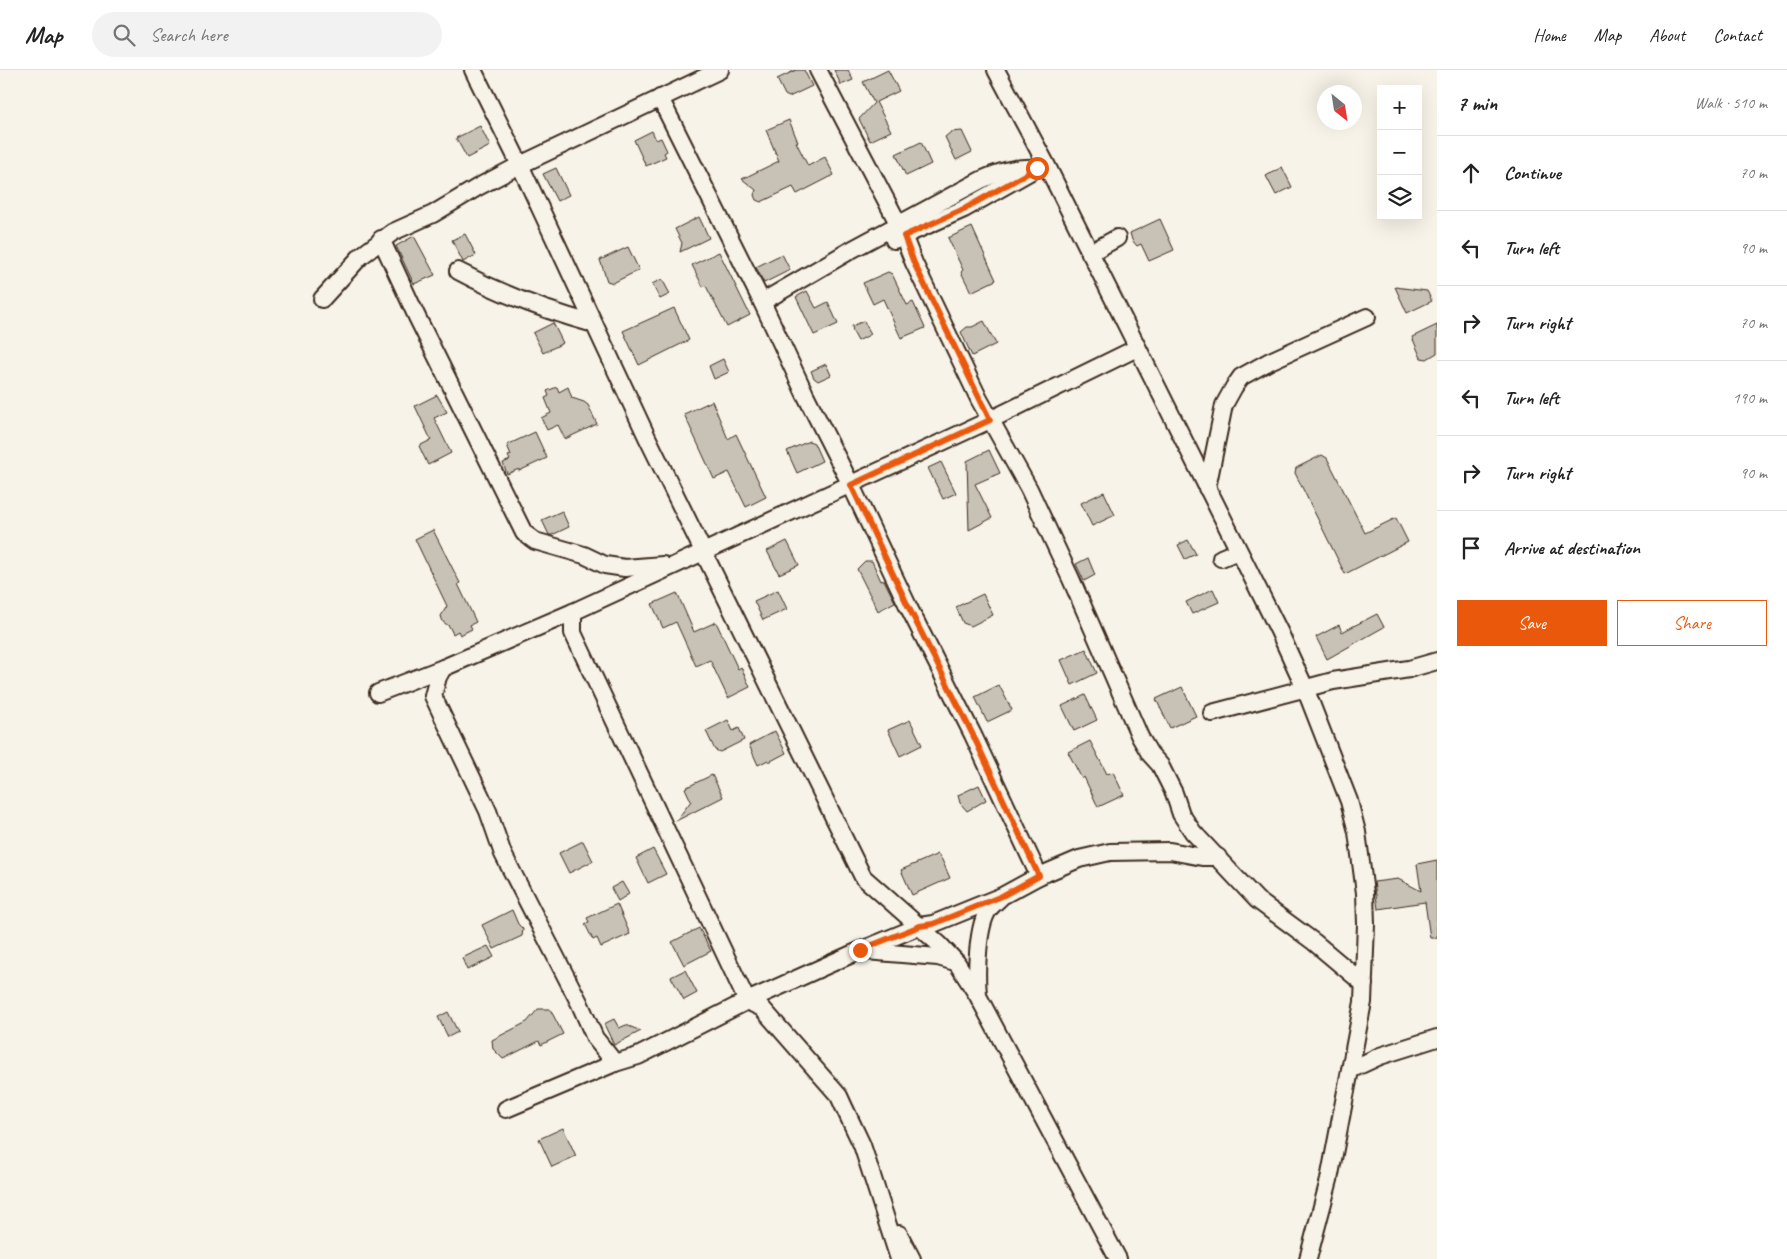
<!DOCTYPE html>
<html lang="en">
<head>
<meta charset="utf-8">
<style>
	:root { --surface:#fff; --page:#f2f2f2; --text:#222; --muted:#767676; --line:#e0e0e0; --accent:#ea580c }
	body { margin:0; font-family:Caveat,sans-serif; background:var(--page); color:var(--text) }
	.controls { position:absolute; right:15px; top:15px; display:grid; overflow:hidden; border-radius:0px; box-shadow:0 5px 20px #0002 }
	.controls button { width:45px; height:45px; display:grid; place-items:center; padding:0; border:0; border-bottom:1px solid var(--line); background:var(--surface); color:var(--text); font:25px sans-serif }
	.compass { position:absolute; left:1317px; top:15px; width:45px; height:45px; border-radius:50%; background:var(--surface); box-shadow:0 5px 20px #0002; rotate:150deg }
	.stop { position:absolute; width:15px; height:15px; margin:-11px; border:4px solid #ea580c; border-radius:50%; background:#fff }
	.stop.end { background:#ea580c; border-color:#fff; box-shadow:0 1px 5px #0008 }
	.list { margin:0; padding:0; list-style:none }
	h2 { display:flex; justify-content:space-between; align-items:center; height:65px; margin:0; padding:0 20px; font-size:21px }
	h2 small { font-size:16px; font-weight:400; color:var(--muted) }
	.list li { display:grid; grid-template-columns:32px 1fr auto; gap:15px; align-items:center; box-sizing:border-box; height:75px; padding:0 20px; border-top:1px solid var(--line) }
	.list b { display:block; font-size:19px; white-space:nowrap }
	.list em { font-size:16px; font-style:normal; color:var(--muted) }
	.actions { display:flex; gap:10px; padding:15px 20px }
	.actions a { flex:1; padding:11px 0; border:1px solid var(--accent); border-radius:0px; text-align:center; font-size:18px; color:var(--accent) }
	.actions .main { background:var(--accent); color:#fff }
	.icon { flex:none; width:28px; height:28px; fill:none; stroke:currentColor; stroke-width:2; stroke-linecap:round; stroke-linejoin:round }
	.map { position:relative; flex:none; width:1437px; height:1189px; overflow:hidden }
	header { display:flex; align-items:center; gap:30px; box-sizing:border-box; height:70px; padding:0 25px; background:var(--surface); border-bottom:1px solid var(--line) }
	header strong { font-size:24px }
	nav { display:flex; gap:28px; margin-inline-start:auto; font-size:18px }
	.search { width:350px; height:45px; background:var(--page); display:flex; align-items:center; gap:12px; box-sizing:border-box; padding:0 18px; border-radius:28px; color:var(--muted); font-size:19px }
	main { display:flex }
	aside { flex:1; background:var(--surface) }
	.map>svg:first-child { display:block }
	.building { fill:#c8c1b6; stroke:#3b2a1e }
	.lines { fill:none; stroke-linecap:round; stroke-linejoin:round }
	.minor-casing { stroke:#3b2a1e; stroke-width:20 }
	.minor { stroke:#f7f3e8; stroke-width:16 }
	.route { stroke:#ea580c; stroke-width:6 }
</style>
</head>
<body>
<header>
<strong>Map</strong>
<div class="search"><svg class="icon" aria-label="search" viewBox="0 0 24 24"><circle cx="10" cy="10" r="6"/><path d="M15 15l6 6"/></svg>Search here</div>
<nav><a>Home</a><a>Map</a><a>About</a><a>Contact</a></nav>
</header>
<main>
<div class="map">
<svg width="1437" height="1189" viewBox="0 0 1437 1189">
	<rect width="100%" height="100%" fill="#f7f3e8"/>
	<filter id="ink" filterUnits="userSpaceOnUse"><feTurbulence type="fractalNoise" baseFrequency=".02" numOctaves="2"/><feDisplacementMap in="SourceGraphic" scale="10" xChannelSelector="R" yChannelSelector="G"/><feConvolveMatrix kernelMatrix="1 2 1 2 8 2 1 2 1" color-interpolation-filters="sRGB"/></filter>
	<g filter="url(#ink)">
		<g class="building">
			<polygon points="796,0 804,0 812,16 789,27 785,25 777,9"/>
			<polygon points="834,0 848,0 853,10 841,15"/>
			<polygon points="888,0 899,21 876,32 891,61 870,71 859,49 874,33 863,12"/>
			<polygon points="789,50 798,72 796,72 808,96 825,87 834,105 797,124 793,117 761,132 756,130 754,125 756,120 742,109 779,91 766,60"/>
			<polygon points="480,56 490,76 467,88 456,68"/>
			<polygon points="652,61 656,70 661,68 667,81 664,83 666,87 646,96 634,70"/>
			<polygon points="962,61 972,82 956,90 945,67 951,62"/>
			<polygon points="921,72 931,94 906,106 896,84"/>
			<polygon points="1282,97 1292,117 1276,125 1266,106"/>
			<polygon points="556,98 569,125 557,131 543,104"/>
			<polygon points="699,147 709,168 680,182 682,173 675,159"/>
			<polygon points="1160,149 1174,180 1149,191 1141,174 1137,176 1132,170 1130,163"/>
			<polygon points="972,157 996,210 971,222 961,202 963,200 948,168"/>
			<polygon points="465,164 476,185 463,192 452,170"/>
			<polygon points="414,166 435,205 414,214 396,176"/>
			<polygon points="628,177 639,200 613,213 607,211 600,190"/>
			<polygon points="719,182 750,245 727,257 706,216 703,217 692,195"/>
			<polygon points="782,184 790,200 764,213 756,197"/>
			<polygon points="888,202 892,204 907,235 913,232 925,258 901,268 883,229 873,234 863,213"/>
			<polygon points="662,209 670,224 660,229 652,214"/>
			<polygon points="1395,217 1427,221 1432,231 1407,243"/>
			<polygon points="807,221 816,238 828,232 838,254 814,265 796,227"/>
			<polygon points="674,238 689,270 639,295 623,261"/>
			<polygon points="864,251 871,264 858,271 853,262 852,256"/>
			<polygon points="984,251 996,274 972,286 961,262 967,257 972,257"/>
			<polygon points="553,253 563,273 543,283 533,263"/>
			<polygon points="1437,255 1437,283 1427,289 1421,288 1412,267"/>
			<polygon points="723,289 729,302 714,309 709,296"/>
			<polygon points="826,294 831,305 818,311 814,308 811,301"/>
			<polygon points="557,317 559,322 568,317 572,328 584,332 588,335 597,354 565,369 558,355 547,360 541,348 551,343 545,328 549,326 547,321"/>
			<polygon points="437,325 447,342 434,348 451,383 428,395 419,376 431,370 415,336"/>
			<polygon points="712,331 728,369 736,364 766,427 746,437 729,402 714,409 684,344"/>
			<polygon points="535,362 547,388 519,401 519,399 507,404 503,393 510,390 508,386 511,385 507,375"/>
			<polygon points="809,371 814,373 822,391 797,403 787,381"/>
			<polygon points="989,380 1000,403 975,414 992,448 969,460 967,391"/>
			<polygon points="1322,385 1327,388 1365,463 1396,448 1408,472 1345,504 1295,403 1296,398"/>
			<polygon points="941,392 956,423 943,429 928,398"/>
			<polygon points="1104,422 1115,445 1092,456 1081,433"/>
			<polygon points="562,441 569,457 552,465 549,465 542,450"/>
			<polygon points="433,460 460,513 458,514 476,552 470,555 472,559 460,565 458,561 453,564 449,556 443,552 441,546 447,536 415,469"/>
			<polygon points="1188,470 1196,484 1185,489 1178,475"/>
			<polygon points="787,471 799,495 779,504 767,481"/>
			<polygon points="1088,488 1095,505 1084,511 1076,494"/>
			<polygon points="865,491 872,491 881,511 884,510 895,532 878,541 857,499"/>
			<polygon points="1213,519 1219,532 1192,544 1186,532"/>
			<polygon points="778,520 787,539 763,550 754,531"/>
			<polygon points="677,523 694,562 716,552 738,599 741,597 750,617 728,628 710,590 696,596 676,552 663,558 652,534"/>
			<polygon points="983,524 993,545 971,556 963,553 956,537"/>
			<polygon points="1377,544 1384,557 1327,589 1316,567 1339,555 1342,562"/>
			<polygon points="1086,579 1097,603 1072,615 1061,590"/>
			<polygon points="999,615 1012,640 987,652 975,627"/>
			<polygon points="1182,617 1196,646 1170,658 1156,629"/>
			<polygon points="1085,625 1097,650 1074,661 1062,636"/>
			<polygon points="728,650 733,661 739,658 744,670 720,682 715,680 706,661"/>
			<polygon points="910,650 922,675 900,686 888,660"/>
			<polygon points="775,661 786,683 769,692 768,690 758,695 749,675"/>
			<polygon points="1090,671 1107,704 1113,702 1124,725 1098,737 1084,707 1082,709 1068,682"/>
			<polygon points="712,705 723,727 676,751 691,731 685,718"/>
			<polygon points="979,715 986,730 967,741 960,733 958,725"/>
			<polygon points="583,771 593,791 569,803 559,783"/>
			<polygon points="653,779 666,804 648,813 636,788"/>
			<polygon points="938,784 942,790 950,808 912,825 901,800"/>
			<polygon points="1437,790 1437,868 1430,868 1425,832 1378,839 1374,812 1398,809 1421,821 1417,794"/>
			<polygon points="622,812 629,824 618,831 611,818"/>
			<polygon points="617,834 630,864 601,877 597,868 593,870 585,854 589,852 587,848"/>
			<polygon points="512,840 518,854 523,859 522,866 494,879 482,855"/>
			<polygon points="699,858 711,881 684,895 672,872"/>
			<polygon points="488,876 494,887 467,900 462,888"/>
			<polygon points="685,900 697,923 684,930 671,907"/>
			<polygon points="538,939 550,939 563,964 541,975 539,971 503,989 493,979 492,970 527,952"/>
			<polygon points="448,942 458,962 448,967 438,947"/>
			<polygon points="614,949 619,958 626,955 641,961 614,975 604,954"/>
			<polygon points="563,1058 576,1086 552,1097 539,1069"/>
		</g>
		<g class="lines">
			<g class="minor-casing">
				<g id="minor">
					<polyline points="473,0 520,95 647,367 863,807 939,874 957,893 978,926 1118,1189"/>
					<polyline points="818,0 899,155 914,193 979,329 1029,419 1071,509 1140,667 1150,684 1160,695 1174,723 1181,744 1193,762 1257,830 1314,872 1364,914"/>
					<polyline points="996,0 1046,94 1279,561 1305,618 1349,731 1357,762 1365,823 1366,854 1363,932 1329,1110 1308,1189"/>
					<polyline points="660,28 762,232 805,324 851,415 908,536 973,665 1039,806"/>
					<polyline points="381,169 417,247 524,463 535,471 584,485 605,495 625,498 663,495"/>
					<polyline points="894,170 964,139 1033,100"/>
					<polyline points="1090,183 1117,168"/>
					<path d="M458 201C501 224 546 241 594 254"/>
					<polyline points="322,229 361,186 393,162 433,144 478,117 520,95 720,0"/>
					<path d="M762 232 851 180 981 110C1001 101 1015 97 1037 98"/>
					<polyline points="1207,418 1224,335 1234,317 1241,307 1270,291 1367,247"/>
					<polyline points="1221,488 1238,481"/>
					<polyline points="573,542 573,563 747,931 762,938 839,1026 844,1037 862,1075 899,1189"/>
					<polyline points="443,598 438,607 433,626 488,741 503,784 579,932 595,968 615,993"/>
					<polyline points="378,623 443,598 573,542 990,350 1137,278"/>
					<polyline points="1212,643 1333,611 1409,599 1437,591"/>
					<polyline points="866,881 938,887 955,892"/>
					<path d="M978 924C976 904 977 855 989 839 992 835 997 831 1000 828"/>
					<polyline points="1350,1000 1380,986 1437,968"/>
					<polyline points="506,1039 615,993 638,986 747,931 852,884 920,856 933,854 1002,826 1039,806 1079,789 1110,782 1170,781 1202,787 1218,787"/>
					<polyline points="899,1164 912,1189"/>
				</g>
			</g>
			<use href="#minor" class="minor"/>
		</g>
	</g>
	<g class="lines" filter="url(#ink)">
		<polyline class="route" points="860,880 920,856 933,854 1002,826 1039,806 973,665 908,536 851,415 990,350 914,193 904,166 964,139 1037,98"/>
	</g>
</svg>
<div class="controls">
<button>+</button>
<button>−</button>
<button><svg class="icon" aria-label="layers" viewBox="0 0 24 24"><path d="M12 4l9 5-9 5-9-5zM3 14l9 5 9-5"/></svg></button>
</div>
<svg class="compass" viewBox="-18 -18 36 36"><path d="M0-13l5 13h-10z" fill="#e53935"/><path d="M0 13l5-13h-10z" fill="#767676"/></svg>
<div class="stop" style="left:1037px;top:98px"></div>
<div class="stop end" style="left:860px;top:880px"></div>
</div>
<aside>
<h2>7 min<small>Walk · 510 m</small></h2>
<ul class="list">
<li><svg class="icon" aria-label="ahead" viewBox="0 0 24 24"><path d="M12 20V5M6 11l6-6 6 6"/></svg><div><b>Continue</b></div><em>70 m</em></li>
<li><svg class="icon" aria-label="left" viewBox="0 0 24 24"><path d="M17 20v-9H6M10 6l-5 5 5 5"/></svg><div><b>Turn left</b></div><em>90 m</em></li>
<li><svg class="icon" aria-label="right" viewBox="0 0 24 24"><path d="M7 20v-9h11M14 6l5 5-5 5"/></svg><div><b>Turn right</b></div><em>70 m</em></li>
<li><svg class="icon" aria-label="left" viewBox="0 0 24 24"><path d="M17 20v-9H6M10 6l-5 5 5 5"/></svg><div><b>Turn left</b></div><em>190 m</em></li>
<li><svg class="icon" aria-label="right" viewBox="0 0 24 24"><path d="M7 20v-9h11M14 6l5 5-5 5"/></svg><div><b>Turn right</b></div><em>90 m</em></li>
<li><svg class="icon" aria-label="arrive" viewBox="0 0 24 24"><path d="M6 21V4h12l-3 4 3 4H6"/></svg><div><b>Arrive at destination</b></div></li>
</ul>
<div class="actions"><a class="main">Save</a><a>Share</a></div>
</aside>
</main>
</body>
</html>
